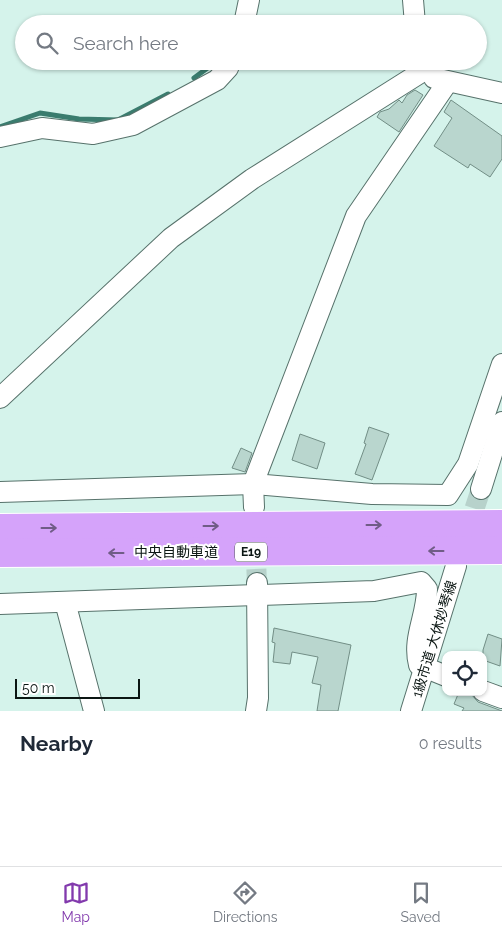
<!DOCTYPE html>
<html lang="en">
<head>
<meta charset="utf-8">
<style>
	:root { --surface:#fff; --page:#f6f6f7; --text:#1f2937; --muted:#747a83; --line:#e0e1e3; --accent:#823aad }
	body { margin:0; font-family:Raleway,"Noto Sans JP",sans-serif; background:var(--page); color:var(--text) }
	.controls { position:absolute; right:15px; bottom:15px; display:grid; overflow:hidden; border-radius:10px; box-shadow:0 1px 4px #0004 }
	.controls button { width:45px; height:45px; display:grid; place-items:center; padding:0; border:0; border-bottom:1px solid var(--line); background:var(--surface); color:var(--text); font:25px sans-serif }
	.scale { position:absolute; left:15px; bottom:12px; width:125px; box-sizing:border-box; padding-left:5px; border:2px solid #0b1613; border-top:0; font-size:14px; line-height:18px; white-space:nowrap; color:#0b1613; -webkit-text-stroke:4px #fff; paint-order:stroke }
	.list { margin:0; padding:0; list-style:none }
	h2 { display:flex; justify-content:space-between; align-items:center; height:65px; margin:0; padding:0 20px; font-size:21px }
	h2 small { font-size:16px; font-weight:400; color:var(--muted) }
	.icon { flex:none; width:28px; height:28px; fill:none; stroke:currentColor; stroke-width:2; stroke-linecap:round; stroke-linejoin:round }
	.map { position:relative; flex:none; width:502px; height:711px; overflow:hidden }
	.search { position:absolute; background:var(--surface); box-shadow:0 1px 4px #0004; left:15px; right:15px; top:15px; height:55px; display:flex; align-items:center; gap:12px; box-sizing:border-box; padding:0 18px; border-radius:28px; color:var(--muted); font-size:19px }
	.sheet { height:155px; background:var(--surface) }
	nav { display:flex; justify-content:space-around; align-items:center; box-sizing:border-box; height:70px; border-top:1px solid var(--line); background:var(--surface); font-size:14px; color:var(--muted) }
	nav a { display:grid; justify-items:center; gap:2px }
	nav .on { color:var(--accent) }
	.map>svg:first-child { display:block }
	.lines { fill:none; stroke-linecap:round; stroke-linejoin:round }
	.stream { stroke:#3a7c6e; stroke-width:5 }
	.building { fill:#b9d6ce; stroke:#728e86 }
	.minor-tunnel { stroke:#b7d2cb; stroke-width:20; stroke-dasharray:20 10; stroke-linecap:butt }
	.minor-casing { stroke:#57726b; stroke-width:22 }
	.highway-casing { stroke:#fff; stroke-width:30 }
	.minor { stroke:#fff; stroke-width:20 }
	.highway { stroke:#d5a3fa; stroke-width:28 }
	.oneway { stroke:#705c86 }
	.labels { text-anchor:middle; stroke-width:4; stroke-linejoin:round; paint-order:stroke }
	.shield { fill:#fff; stroke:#545c5a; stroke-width:1 }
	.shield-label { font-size:12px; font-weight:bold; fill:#0b1613 }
	.street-label { font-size:14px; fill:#0b1613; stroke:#fff }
</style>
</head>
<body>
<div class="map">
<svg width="502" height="711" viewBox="0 0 502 711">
	<rect width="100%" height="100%" fill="#d5f3eb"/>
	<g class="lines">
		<g class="stream">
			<polyline points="194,78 217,61"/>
			<polyline points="0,127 40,113 79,119 118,120 168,94"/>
		</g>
	</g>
	<g class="building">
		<polygon points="415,90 423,95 399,132 377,117 380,112 389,109 399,100 402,103 407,95"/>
		<polygon points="451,100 502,136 502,159 490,177 470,164 468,168 434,146 452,118 444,112"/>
		<polygon points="369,427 389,434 372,480 355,474 366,444 364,443"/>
		<polygon points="300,434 325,443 317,469 292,460"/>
		<polygon points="241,448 252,453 245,472 232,468"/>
		<polygon points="274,628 351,645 338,711 317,711 321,685 312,683 318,657 292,652 290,664 273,662 275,643 272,642"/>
		<polygon points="488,634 502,639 500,666 483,660 483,650"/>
		<polygon points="459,692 471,694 478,702 502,711 462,711 464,708 454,704"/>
	</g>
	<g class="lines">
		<g class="minor-tunnel">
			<polyline points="465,537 481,489"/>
			<polyline points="255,539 257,583"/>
		</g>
		<g class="minor-casing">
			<g id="minor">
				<polyline points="413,0 415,24"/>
				<polyline points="244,24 249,0"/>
				<polyline points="434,78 502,93"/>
				<polyline points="0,137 42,128 93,134 133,125 217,80 228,68 231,61"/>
				<polyline points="0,398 171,238 252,179 420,73"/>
				<polyline points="481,489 502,422"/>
				<polyline points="0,492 253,484 372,494 448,495 468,464 502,364"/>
				<polyline points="254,507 253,484 356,216 447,83"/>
				<polyline points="65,602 94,711"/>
				<path d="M0 604 374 591 421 582 427 589C427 616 412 638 419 665L446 676"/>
				<polyline points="483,691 502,698"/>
				<polyline points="256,711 258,698 257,583"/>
				<polyline points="411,711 456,566"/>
			</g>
		</g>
		<g class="highway-casing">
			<g id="highway">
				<polyline points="0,528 502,524"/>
				<polyline points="0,553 502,550"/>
			</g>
		</g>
		<use href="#minor" class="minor"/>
		<use href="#highway" class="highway"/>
	</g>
	<defs><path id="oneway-shaft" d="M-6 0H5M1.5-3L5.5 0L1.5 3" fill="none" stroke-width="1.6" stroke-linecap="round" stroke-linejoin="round" transform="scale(1.25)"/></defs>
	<g class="oneway">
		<use href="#oneway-shaft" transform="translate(374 525)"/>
		<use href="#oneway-shaft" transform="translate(211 526)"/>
		<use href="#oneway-shaft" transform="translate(49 528)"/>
		<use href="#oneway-shaft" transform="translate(436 551) rotate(180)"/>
		<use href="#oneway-shaft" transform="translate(116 553) rotate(180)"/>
	</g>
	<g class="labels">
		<rect class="shield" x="235" y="542.5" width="32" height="19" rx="4"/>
		<g class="shield-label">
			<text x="251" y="556">E19</text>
		</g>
		<g class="street-label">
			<text x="176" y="557">中央自動車道</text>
			<text transform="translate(434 639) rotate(-73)" y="5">1級市道 大休妙琴線</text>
		</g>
	</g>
</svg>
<div class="controls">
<button><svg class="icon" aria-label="locate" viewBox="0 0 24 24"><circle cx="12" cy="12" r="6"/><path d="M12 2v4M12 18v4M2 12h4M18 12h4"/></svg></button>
</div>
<div class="scale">50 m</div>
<div class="search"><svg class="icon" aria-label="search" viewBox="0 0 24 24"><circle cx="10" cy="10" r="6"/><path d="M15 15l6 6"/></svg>Search here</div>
</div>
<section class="sheet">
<h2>Nearby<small>0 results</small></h2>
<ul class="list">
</ul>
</section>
<nav>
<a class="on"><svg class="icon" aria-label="map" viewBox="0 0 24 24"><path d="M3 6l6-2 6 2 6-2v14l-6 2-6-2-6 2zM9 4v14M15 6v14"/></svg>Map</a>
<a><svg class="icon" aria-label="directions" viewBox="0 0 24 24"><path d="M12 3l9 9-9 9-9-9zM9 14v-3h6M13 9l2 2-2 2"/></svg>Directions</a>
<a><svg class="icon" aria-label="saved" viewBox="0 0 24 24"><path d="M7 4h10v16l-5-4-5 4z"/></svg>Saved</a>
</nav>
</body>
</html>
